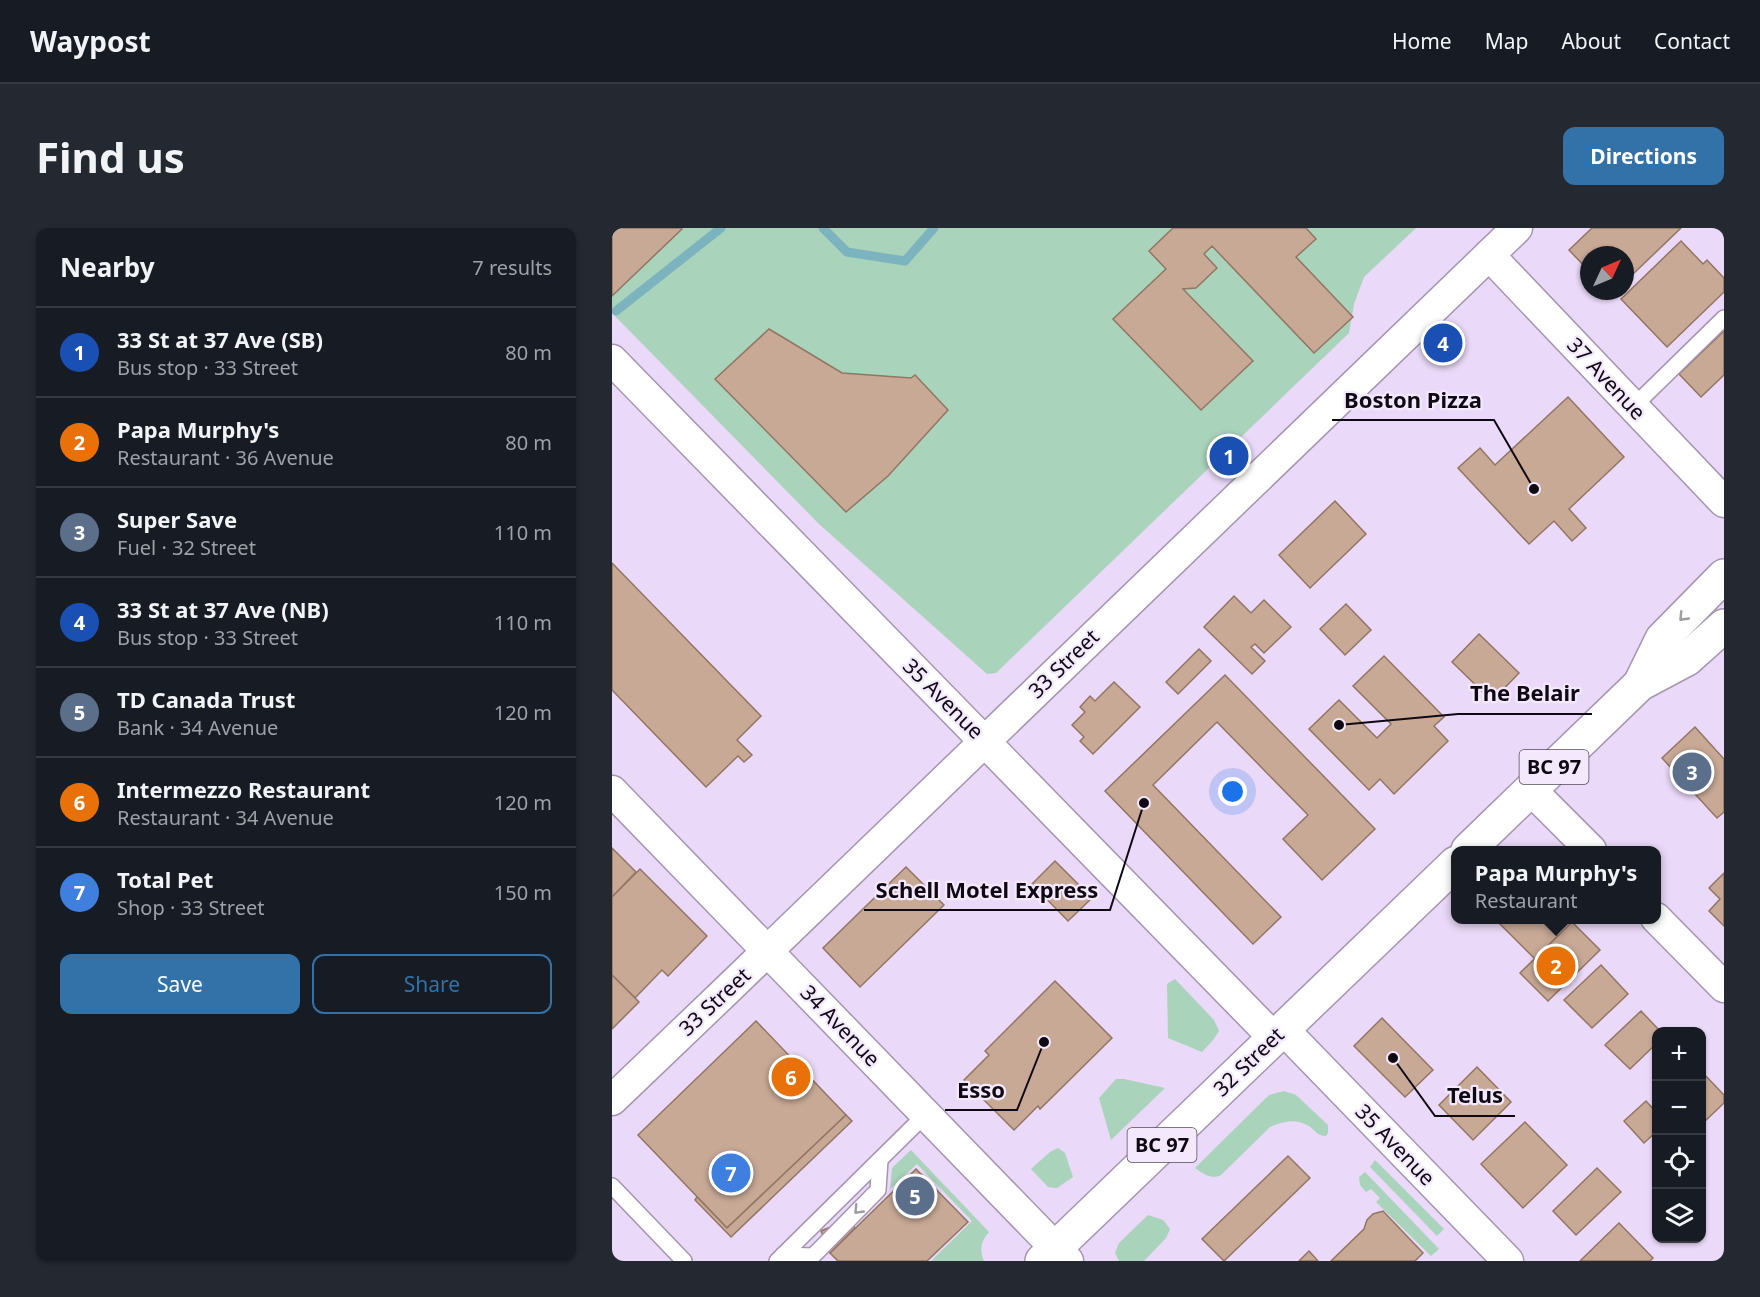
<!DOCTYPE html>
<html lang="en">
<head>
<meta charset="utf-8">
<style>
	:root { --surface:#171b24; --page:#242831; --text:#f1f3f6; --muted:#9ea1a6; --line:#363941; --accent:#3272a8 }
	body { margin:0; font-family:"Noto Sans",sans-serif; background:var(--page); color:var(--text) }
	.controls { position:absolute; right:18px; bottom:18px; display:grid; overflow:hidden; border-radius:12px; box-shadow:0 2px 4px #0004 }
	.controls button { width:54px; height:54px; display:grid; place-items:center; padding:0; border:0; border-bottom:2px solid var(--line); background:var(--surface); color:var(--text); font:30px sans-serif }
	.compass { position:absolute; left:968px; top:18px; width:54px; height:54px; border-radius:50%; background:var(--surface); box-shadow:0 2px 4px #0004; rotate:46deg }
	.you { position:absolute; left:621px; top:564px; width:21px; height:21px; margin:-15px; border:4px solid #fff; border-radius:50%; background:#1a73e8; box-shadow:0 0 0 9px #1a73e833 }
	.badge { display:grid; place-items:center; width:39px; height:39px; border-radius:50%; background:var(--accent); color:#fff; font-size:20px; font-weight:700 }
	.pin { position:absolute; translate:-50% -50%; border:3px solid #fff; box-shadow:0 2px 6px #0006 }
	.popup { position:absolute; left:839px; top:618px; width:210px; height:78px; box-sizing:border-box; display:grid; place-content:center; border-radius:12px; background:var(--surface); filter:drop-shadow(0 2px 4px #0005); font-size:20px; white-space:nowrap; color:var(--muted) }
	.popup b { font-size:22px; color:var(--text) }
	.popup::after { content:''; position:absolute; left:50%; top:100%; margin-left:-12px; border:12px solid transparent; border-top-color:var(--surface) }
	.list { margin:0; padding:0; list-style:none }
	h2 { display:flex; justify-content:space-between; align-items:center; height:78px; margin:0; padding:0 24px; font-size:26px }
	h2 small { font-size:20px; font-weight:400; color:var(--muted) }
	.list li { display:grid; grid-template-columns:39px 1fr auto; gap:18px; align-items:center; box-sizing:border-box; height:90px; padding:0 24px; border-top:2px solid var(--line) }
	.list b { display:block; font-size:22px; white-space:nowrap }
	.list p { margin:0; font-size:20px; white-space:nowrap; color:var(--muted) }
	.list em { font-size:20px; font-style:normal; color:var(--muted) }
	.actions { display:flex; gap:12px; padding:18px 24px }
	.actions a { flex:1; padding:14px 0; border:2px solid var(--accent); border-radius:12px; text-align:center; font-size:21px; color:var(--accent) }
	.actions .main { background:var(--accent); color:#fff }
	.icon { flex:none; width:33px; height:33px; fill:none; stroke:currentColor; stroke-width:2; stroke-linecap:round; stroke-linejoin:round }
	.map { position:relative; flex:none; width:1112px; height:1033px; overflow:hidden; border-radius:12px }
	header { display:flex; align-items:center; gap:36px; box-sizing:border-box; height:84px; padding:0 30px; background:var(--surface); border-bottom:2px solid var(--line) }
	header strong { font-size:28px }
	nav { display:flex; gap:33px; margin-inline-start:auto; font-size:21px }
	.intro { display:flex; align-items:center; justify-content:space-between; box-sizing:border-box; height:144px; padding:0 36px }
	h1 { margin:0; font-size:42px }
	.button { padding:15px 27px; border-radius:12px; background:var(--accent); color:#fff; font-size:21px; font-weight:700 }
	main { display:flex; gap:36px; padding:0 36px }
	aside { flex:1; background:var(--surface); border-radius:12px; box-shadow:0 2px 4px #0004 }
	.map>svg:first-child { display:block }
	.green { fill:#a9d3ba }
	.lines { fill:none; stroke-linecap:round; stroke-linejoin:round }
	.stream { stroke:#7bb3be; stroke-width:9 }
	.building { fill:#c8a996; stroke:#927562; stroke-width:1.5 }
	.service-casing { stroke:#a595b1; stroke-width:18 }
	.minor-casing { stroke:#a595b1; stroke-width:33 }
	.trunk-casing { stroke:#a595b1; stroke-width:36 }
	.service { stroke:#fff; stroke-width:15 }
	.minor { stroke:#fff; stroke-width:30 }
	.trunk { stroke:#fff; stroke-width:33 }
	.oneway { stroke:#9f9da1 }
	.labels { text-anchor:middle; stroke-width:4.5; stroke-linejoin:round; paint-order:stroke }
	.shield { fill:#f4e9fc; stroke:#544c59; stroke-width:1.5 }
	.shield-label { font-size:20px; font-weight:bold; fill:#0f0913 }
	.street-label { font-size:21px; fill:#0f0913; stroke:#f4e9fc }
	.leader { fill:none; stroke:#0f0913; stroke-width:2 }
	.callout-dot { fill:#0f0913; stroke:#f4e9fc; stroke-width:2 }
	.callout-label { font-size:22px; text-anchor:middle; font-weight:bold; fill:#0f0913; stroke:#f4e9fc; stroke-width:4.5; stroke-linejoin:round; paint-order:stroke }
</style>
</head>
<body>
<header>
<strong>Waypost</strong>
<nav><a>Home</a><a>Map</a><a>About</a><a>Contact</a></nav>
</header>
<div class="intro"><h1>Find us</h1><a class="button">Directions</a></div>
<main>
<aside>
<h2>Nearby<small>7 results</small></h2>
<ul class="list">
<li><span class="badge" style="background:#1a4fb4">1</span><div><b>33 St at 37 Ave (SB)</b><p>Bus stop · 33 Street</p></div><em>80 m</em></li>
<li><span class="badge" style="background:#e8710a">2</span><div><b>Papa Murphy's</b><p>Restaurant · 36 Avenue</p></div><em>80 m</em></li>
<li><span class="badge" style="background:#5c6f8a">3</span><div><b>Super Save</b><p>Fuel · 32 Street</p></div><em>110 m</em></li>
<li><span class="badge" style="background:#1a4fb4">4</span><div><b>33 St at 37 Ave (NB)</b><p>Bus stop · 33 Street</p></div><em>110 m</em></li>
<li><span class="badge" style="background:#5c6f8a">5</span><div><b>TD Canada Trust</b><p>Bank · 34 Avenue</p></div><em>120 m</em></li>
<li><span class="badge" style="background:#e8710a">6</span><div><b>Intermezzo Restaurant</b><p>Restaurant · 34 Avenue</p></div><em>120 m</em></li>
<li><span class="badge" style="background:#3f7fe0">7</span><div><b>Total Pet</b><p>Shop · 33 Street</p></div><em>150 m</em></li>
</ul>
<div class="actions"><a class="main">Save</a><a>Share</a></div>
</aside>
<div class="map">
<svg width="1112" height="1033" viewBox="0 0 1112 1033">
	<rect width="100%" height="100%" fill="#ead9f8"/>
	<g class="green">
		<polygon points="0,0 804,0 752,49 742,76 737,105 384,445 375,446 207,296 0,85"/>
		<polygon points="563,751 602,792 607,803 601,812 590,824 556,810 555,756"/>
		<polygon points="504,851 512,851 553,860 499,912 487,870"/>
		<path d="M672 863 684 867 716 897V905L714 908C706 908 703 903 697 898 685 890 670 893 658 899L609 947C599 952 592 946 583 940L657 867Z"/>
		<polygon points="446,920 453,925 461,949 445,960 436,959 419,941 438,924"/>
		<path d="M299 922 377 1004C369 1013 367 1021 372 1033H319L360 993 305 936 278 961 280 940Z"/>
		<polygon points="763,932 832,1001 825,1008 758,939"/>
		<polygon points="753,944 827,1021 819,1028 764,974 768,970 759,961 754,964 748,957 747,949"/>
		<polygon points="536,987 551,992 558,1001 554,1010 532,1033 507,1033 503,1025 507,1015"/>
	</g>
	<g class="lines">
		<g class="stream">
			<polyline points="211,0 235,24 293,33 322,0"/>
			<polyline points="4,83 109,0"/>
		</g>
	</g>
	<g class="building">
		<polygon points="0,0 69,0 70,1 0,68"/>
		<polygon points="561,0 694,0 704,11 684,29 741,89 702,125 600,18 592,26 605,40 584,60 571,61 641,133 589,182 501,91 554,41 537,23"/>
		<polygon points="980,0 1069,0 1019,48 1013,41 1013,27 977,27 977,43 957,22"/>
		<polygon points="1069,13 1091,36 1095,32 1112,50 1112,64 1055,119 1009,71"/>
		<polygon points="157,101 230,145 299,150 303,147 336,182 276,248 234,284 103,151"/>
		<polygon points="1112,103 1112,147 1089,169 1067,146"/>
		<polygon points="956,169 1012,229 957,281 974,300 960,313 942,293 917,316 846,240 868,220 883,237"/>
		<polygon points="723,273 754,306 698,360 667,327"/>
		<polygon points="0,335 149,488 125,512 140,527 132,534 126,528 94,559 0,462"/>
		<polygon points="622,368 639,385 652,372 679,399 652,425 643,416 639,419 653,433 640,446 592,399"/>
		<polygon points="734,376 759,402 733,427 708,401"/>
		<polygon points="867,406 907,445 880,473 840,434"/>
		<polygon points="587,421 599,433 566,466 554,454"/>
		<polygon points="772,428 832,489 822,498 836,513 782,566 768,551 757,562 697,501 727,472 765,510 779,496 741,458"/>
		<polygon points="613,447 763,601 710,652 671,611 696,587 605,494 541,557 669,689 641,716 493,563"/>
		<polygon points="502,454 528,479 481,526 468,513 472,509 460,497 473,484 468,479 478,468 483,473"/>
		<polygon points="1083,499 1112,531 1112,584 1105,590 1050,530"/>
		<polygon points="0,620 24,644 0,669"/>
		<polygon points="443,633 480,670 456,693 420,656"/>
		<polygon points="294,639 332,677 248,759 211,720"/>
		<polygon points="28,641 95,708 56,748 50,742 23,770 0,747 0,669"/>
		<polygon points="1112,645 1112,698 1097,683 1108,671 1097,660"/>
		<polygon points="884,692 930,692 946,708 923,731"/>
		<polygon points="960,694 988,722 936,773 908,745"/>
		<polygon points="989,737 1016,766 980,800 952,772"/>
		<polygon points="0,747 27,774 0,801"/>
		<polygon points="443,753 500,810 428,881 426,878 402,902 352,852 377,827 373,823"/>
		<polygon points="1029,783 1049,804 1044,804 1044,816 1018,841 993,817"/>
		<polygon points="770,790 821,842 793,869 742,818"/>
		<polygon points="144,793 234,887 115,1000 26,907"/>
		<polygon points="865,839 899,874 861,912 827,877"/>
		<polygon points="1091,845 1112,867 1112,875 1090,896"/>
		<polygon points="1034,873 1044,884 1044,904 1032,915 1012,893"/>
		<polygon points="234,887 240,893 119,1009 83,972 85,969 115,1000"/>
		<polygon points="913,894 955,937 911,980 869,936"/>
		<polygon points="676,928 698,950 612,1033 590,1011"/>
		<polygon points="985,940 1009,964 964,1007 941,983"/>
		<polygon points="304,941 356,994 315,1033 226,1033 218,1025"/>
		<polygon points="771,983 811,1025 803,1033 719,1033 752,1001 755,992 761,986"/>
		<polygon points="238,991 243,1000 218,1025 209,1003"/>
		<polygon points="1007,995 1041,1030 1038,1033 968,1033"/>
		<polygon points="697,1023 706,1033 687,1033"/>
	</g>
	<g class="lines">
		<g class="service-casing">
			<g id="service">
				<polyline points="1021,179 1112,90"/>
				<polyline points="0,958 72,1033"/>
				<polyline points="171,1027 201,1028 266,962 268,932"/>
				<polyline points="165,1033 314,886"/>
			</g>
		</g>
		<g class="minor-casing">
			<g id="minor">
				<polyline points="877,27 1112,274"/>
				<polyline points="0,132 662,810"/>
				<polyline points="919,562 979,622"/>
				<polyline points="0,563 456,1033"/>
				<polyline points="1044,690 1112,759"/>
				<polyline points="671,801 896,1033"/>
				<path d="M0 872C303 583 602 290 905 0"/>
			</g>
		</g>
		<g class="trunk-casing">
			<g id="trunk">
				<polyline points="1028,456 1050,411 1112,348"/>
				<polyline points="856,622 1028,456 1075,431 1112,398"/>
				<polyline points="430,1033 844,635"/>
			</g>
		</g>
		<use href="#service" class="service"/>
		<use href="#minor" class="minor"/>
		<use href="#trunk" class="trunk"/>
	</g>
	<defs><path id="oneway-chevron" d="M-2-3.5L2.5 0L-2 3.5" fill="none" stroke-width="1.6" stroke-linecap="round" stroke-linejoin="round" transform="scale(1.5)"/></defs>
	<g class="oneway">
		<use href="#oneway-chevron" transform="translate(1071 389) rotate(134)"/>
		<use href="#oneway-chevron" transform="translate(246 982) rotate(134)"/>
	</g>
	<g class="labels">
		<g class="shield">
			<rect x="907.5" y="522" width="69" height="34" rx="4.5"/>
			<rect x="515.5" y="900" width="69" height="34" rx="4.5"/>
		</g>
		<g class="shield-label">
			<text x="942" y="546">BC 97</text>
			<text x="550" y="924">BC 97</text>
		</g>
		<g class="street-label">
			<text transform="translate(994 151) rotate(47)" y="7">37 Avenue</text>
			<text transform="translate(452 436) rotate(-44)" y="7">33 Street</text>
			<text transform="translate(331 471) rotate(45)" y="7">35 Avenue</text>
			<text transform="translate(103 774) rotate(-43)" y="7">33 Street</text>
			<text transform="translate(228 798) rotate(46)" y="7">34 Avenue</text>
			<text transform="translate(637 834) rotate(-44)" y="7">32 Street</text>
			<text transform="translate(783 917) rotate(46)" y="7">35 Avenue</text>
		</g>
	</g>
	<path class="leader" d="M922 261L882 192H720M727 497L846 486H980M532 575L498 682H252M432 814L405 882H333M781 830L823 888H903"/>
	<g class="callout-dot">
		<circle cx="922" cy="261" r="6"/>
		<circle cx="727" cy="497" r="6"/>
		<circle cx="532" cy="575" r="6"/>
		<circle cx="432" cy="814" r="6"/>
		<circle cx="781" cy="830" r="6"/>
	</g>
	<g class="callout-label">
		<text x="801" y="180">Boston Pizza</text>
		<text x="913" y="473">The Belair</text>
		<text x="375" y="670">Schell Motel Express</text>
		<text x="369" y="870">Esso</text>
		<text x="863" y="875">Telus</text>
	</g>
</svg>
<div class="controls">
<button>+</button>
<button>−</button>
<button><svg class="icon" aria-label="locate" viewBox="0 0 24 24"><circle cx="12" cy="12" r="6"/><path d="M12 2v4M12 18v4M2 12h4M18 12h4"/></svg></button>
<button><svg class="icon" aria-label="layers" viewBox="0 0 24 24"><path d="M12 4l9 5-9 5-9-5zM3 14l9 5 9-5"/></svg></button>
</div>
<svg class="compass" viewBox="-18 -18 36 36"><path d="M0-13l5 13h-10z" fill="#e53935"/><path d="M0 13l5-13h-10z" fill="#9ea1a6"/></svg>
<div class="you"></div>
<div class="pin badge" style="left:617px;top:228px;background:#1a4fb4">1</div>
<div class="pin badge" style="left:944px;top:738px;background:#e8710a">2</div>
<div class="popup"><b>Papa Murphy's</b>Restaurant</div>
<div class="pin badge" style="left:1080px;top:544px;background:#5c6f8a">3</div>
<div class="pin badge" style="left:831px;top:115px;background:#1a4fb4">4</div>
<div class="pin badge" style="left:303px;top:968px;background:#5c6f8a">5</div>
<div class="pin badge" style="left:179px;top:849px;background:#e8710a">6</div>
<div class="pin badge" style="left:119px;top:945px;background:#3f7fe0">7</div>
</div>
</main>
</body>
</html>
